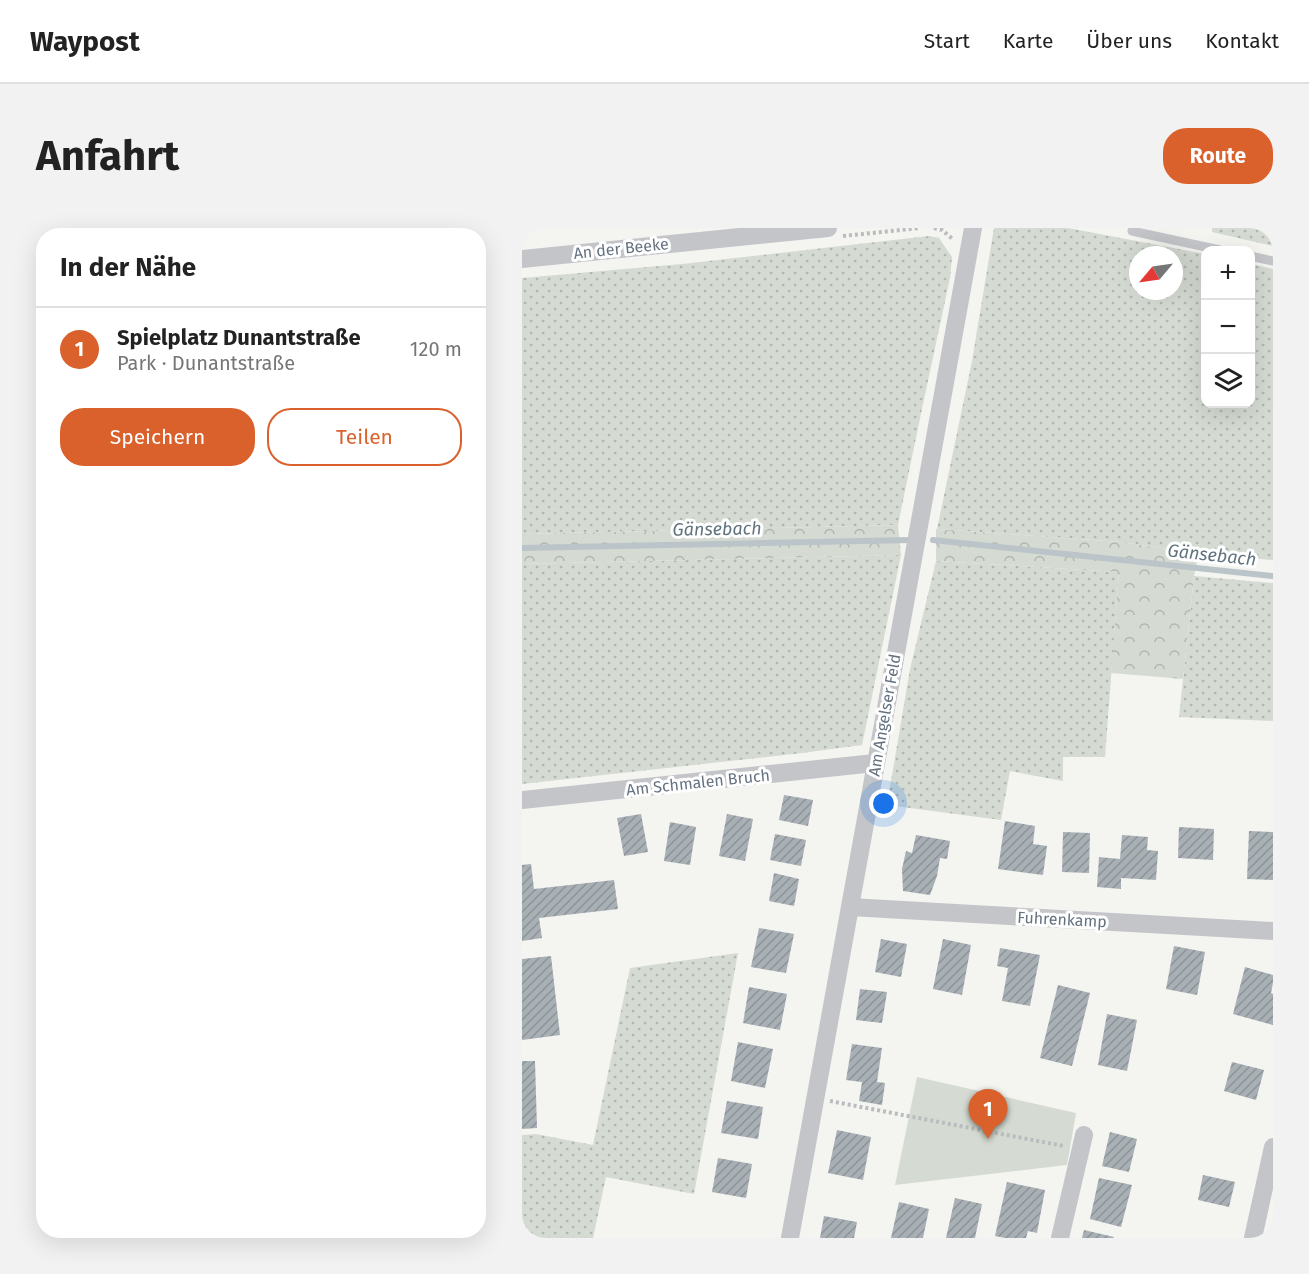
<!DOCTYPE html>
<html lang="de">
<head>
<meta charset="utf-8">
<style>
	:root { --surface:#fff; --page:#f2f2f2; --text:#222; --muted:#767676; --line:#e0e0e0; --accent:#da612b }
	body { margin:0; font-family:"Fira Sans",sans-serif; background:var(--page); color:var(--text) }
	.controls { position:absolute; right:18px; top:18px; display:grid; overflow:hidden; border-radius:12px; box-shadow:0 6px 24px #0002 }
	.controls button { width:54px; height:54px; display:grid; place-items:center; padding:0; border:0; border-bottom:2px solid var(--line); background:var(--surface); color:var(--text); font:30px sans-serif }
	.compass { position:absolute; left:607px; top:18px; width:54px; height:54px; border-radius:50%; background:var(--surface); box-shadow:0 6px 24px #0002; rotate:241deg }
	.you { position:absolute; left:362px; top:576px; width:21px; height:21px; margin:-15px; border:4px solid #fff; border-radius:50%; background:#1a73e8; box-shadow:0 0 0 9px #1a73e833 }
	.badge { display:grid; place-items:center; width:39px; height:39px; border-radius:50%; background:var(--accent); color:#fff; font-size:20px; font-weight:700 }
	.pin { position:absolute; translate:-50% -50px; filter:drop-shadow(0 2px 3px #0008) }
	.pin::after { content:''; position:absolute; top:32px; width:21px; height:18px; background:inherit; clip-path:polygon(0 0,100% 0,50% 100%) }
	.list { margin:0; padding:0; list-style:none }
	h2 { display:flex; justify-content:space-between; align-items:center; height:78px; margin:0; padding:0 24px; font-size:26px }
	h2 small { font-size:20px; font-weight:400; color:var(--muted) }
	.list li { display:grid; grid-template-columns:39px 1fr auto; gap:18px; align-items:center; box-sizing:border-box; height:84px; padding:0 24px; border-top:2px solid var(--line) }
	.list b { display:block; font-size:22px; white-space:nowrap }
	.list p { margin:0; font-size:20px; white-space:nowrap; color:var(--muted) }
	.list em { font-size:20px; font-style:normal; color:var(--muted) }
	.actions { display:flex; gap:12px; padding:18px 24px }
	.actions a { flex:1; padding:14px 0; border:2px solid var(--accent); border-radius:24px; text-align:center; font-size:21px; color:var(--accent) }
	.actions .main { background:var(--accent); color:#fff }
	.icon { flex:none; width:33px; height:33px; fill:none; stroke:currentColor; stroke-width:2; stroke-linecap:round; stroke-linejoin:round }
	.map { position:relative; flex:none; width:751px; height:1010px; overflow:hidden; border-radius:24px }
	header { display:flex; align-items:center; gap:36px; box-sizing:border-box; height:84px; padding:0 30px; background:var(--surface); border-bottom:2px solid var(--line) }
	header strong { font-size:28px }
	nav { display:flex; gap:33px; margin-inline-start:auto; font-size:21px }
	.intro { display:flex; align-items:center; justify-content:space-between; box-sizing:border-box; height:144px; padding:0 36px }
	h1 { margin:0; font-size:42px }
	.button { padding:15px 27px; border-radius:24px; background:var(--accent); color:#fff; font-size:21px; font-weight:700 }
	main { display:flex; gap:36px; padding:0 36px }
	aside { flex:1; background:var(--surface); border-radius:24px; box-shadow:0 6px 24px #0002 }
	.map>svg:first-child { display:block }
	.grass { fill:url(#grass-dots); fill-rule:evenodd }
	.forest { fill:url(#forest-crowns) }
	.park { fill:#d5dbd2 }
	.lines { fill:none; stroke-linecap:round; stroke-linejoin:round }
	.stream { stroke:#bbc4c9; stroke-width:6 }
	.building { fill:url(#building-hatch) }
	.path { stroke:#babcbe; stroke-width:4; stroke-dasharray:3 3; stroke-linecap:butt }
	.lane { stroke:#c3c5c9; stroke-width:9 }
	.street { stroke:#c3c5c9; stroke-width:18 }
	.labels { text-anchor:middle; stroke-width:6; stroke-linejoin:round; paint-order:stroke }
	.street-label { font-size:16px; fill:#657280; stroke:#fff }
	.water-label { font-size:18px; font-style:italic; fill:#60737e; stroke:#fff }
</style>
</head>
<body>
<header>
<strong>Waypost</strong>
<nav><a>Start</a><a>Karte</a><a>Über uns</a><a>Kontakt</a></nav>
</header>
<div class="intro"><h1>Anfahrt</h1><a class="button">Route</a></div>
<main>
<aside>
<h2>In der Nähe<small></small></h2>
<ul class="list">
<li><span class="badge">1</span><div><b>Spielplatz Dunantstraße</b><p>Park · Dunantstraße</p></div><em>120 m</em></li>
</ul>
<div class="actions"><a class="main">Speichern</a><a>Teilen</a></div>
</aside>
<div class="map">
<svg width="751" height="1010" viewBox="0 0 751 1010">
	<defs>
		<pattern id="grass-dots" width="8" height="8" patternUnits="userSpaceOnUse" patternTransform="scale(1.5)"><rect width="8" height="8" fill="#d5dbd2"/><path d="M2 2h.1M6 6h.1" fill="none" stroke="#b0b6b0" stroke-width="1.8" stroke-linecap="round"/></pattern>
		<pattern id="forest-crowns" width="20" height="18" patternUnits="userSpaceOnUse" patternTransform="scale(1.5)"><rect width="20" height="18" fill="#d5dbd2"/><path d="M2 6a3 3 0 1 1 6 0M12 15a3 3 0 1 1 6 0" fill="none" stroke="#b0b6b0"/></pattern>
		<pattern id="building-hatch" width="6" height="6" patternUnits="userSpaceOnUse" patternTransform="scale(1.5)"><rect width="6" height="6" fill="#a9b0b5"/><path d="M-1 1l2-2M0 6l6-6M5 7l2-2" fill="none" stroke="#8d9498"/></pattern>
	</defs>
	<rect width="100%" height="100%" fill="#f4f4f1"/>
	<g class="grass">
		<path d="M472 0H546L683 26 684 176H728L729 36 751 41V332L677 326 599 314 415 301 450 133ZM616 27H652V63H616Z"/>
		<polygon points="690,0 751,0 751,18 690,4"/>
		<polygon points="407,8 417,10 430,29 428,50 401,176 376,297 0,306 0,50 160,36"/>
		<polygon points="379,327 340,517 280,525 0,556 0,336"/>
		<polygon points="414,333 597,344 583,529 541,529 541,553 488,543 479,592 365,577 388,441"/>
		<polygon points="672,348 751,355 751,493 657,489"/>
		<polygon points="216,725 172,966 84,949 71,1010 0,1010 0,907 14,906 71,917 108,740"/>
	</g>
	<g class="forest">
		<polygon points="376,297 379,327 0,336 0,306"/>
		<polygon points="414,301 599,314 677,326 672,348 661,451 589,445 597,344 414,333"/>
	</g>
	<polygon class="park" points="395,849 554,885 545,937 373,957"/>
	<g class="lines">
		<g class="stream">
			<polyline points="411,312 751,348"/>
			<polyline points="0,320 390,312"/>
		</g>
	</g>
	<g class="building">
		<polygon points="262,567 291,572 286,598 257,592"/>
		<polygon points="119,586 126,624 102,628 95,590"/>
		<polygon points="205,586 231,591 223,633 197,628"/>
		<polygon points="483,593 513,598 511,616 525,618 521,647 476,641"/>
		<polygon points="148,594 174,599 168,637 142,633"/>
		<polygon points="657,599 692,601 691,632 656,630"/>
		<polygon points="727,603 751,604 751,652 725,651"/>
		<polygon points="541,604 568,605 567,645 540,644"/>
		<polygon points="253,606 284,612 279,638 248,632"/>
		<polygon points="394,607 428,613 425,631 418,630 415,648 408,667 381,663 380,641 384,623 390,625"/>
		<polygon points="600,607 626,609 625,622 636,623 634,652 599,650 599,661 575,659 577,629 598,631"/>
		<polygon points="9,636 12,661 92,652 96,681 17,690 20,710 0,713 0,637"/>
		<polygon points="252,645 277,651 272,678 247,673"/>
		<polygon points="237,700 272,706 264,745 229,739"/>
		<polygon points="359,711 385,716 379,749 353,744"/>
		<polygon points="421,711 449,717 440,767 411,761"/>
		<polygon points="652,718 683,724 675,767 644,761"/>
		<polygon points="478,720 518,727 508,778 480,773 486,740 475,738"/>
		<polygon points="29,728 38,807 0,812 0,731"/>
		<polygon points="723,739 751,747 751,755 749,765 751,766 751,797 711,786"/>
		<polygon points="536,757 568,765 550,838 518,830"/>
		<polygon points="227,759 265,766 258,802 221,795"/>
		<polygon points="338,761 365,764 360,795 334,792"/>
		<polygon points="585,786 615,792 605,843 576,837"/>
		<polygon points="216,814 251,821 243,860 209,853"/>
		<polygon points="330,816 360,820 355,854 363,855 360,877 337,873 340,854 324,852"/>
		<polygon points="0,833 13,833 15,900 0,901"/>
		<polygon points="710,834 742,842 734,872 702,863"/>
		<polygon points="205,873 241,879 236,911 199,905"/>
		<polygon points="315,902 349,909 341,952 306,945"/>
		<polygon points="588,904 615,911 607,944 580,938"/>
		<polygon points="196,930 230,936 224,970 190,964"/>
		<polygon points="681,947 713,954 707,979 676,972"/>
		<polygon points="577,950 610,957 599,999 568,991"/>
		<polygon points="485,954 523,962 515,1005 506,1003 504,1010 483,1010 473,1008"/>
		<polygon points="433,970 460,976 453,1010 424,1010"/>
		<polygon points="377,974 407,981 401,1010 369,1010"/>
		<polygon points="302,988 335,994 332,1010 298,1010"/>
		<polygon points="562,1002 592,1009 591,1010 560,1010"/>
	</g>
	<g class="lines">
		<g class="path">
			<polyline points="412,0 420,2 432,12"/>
			<polyline points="321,8 398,0"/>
			<polyline points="308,873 542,918"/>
		</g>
		<g class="lane">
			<polyline points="610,3 698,22"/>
			<polyline points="728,28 751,33"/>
		</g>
		<g class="street">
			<polyline points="0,31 306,0"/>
			<polyline points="0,572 353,535"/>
			<polyline points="328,679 751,703"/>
			<polyline points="268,1010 451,0"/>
			<polyline points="538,1010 562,907"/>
			<polyline points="731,1010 751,919"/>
		</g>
	</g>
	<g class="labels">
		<g class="street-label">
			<text transform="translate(99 20) rotate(-6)" y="6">An der Beeke</text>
			<text transform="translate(362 487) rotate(-80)" y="6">Am Angelser Feld</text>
			<text transform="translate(176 554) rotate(-6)" y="6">Am Schmalen Bruch</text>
			<text transform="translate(540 691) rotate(3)" y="6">Fuhrenkamp</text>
		</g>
		<g class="water-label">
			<text transform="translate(195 301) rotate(-1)" y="6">Gänsebach</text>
			<text transform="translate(690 327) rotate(6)" y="6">Gänsebach</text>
		</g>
	</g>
</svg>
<div class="controls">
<button>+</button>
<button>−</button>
<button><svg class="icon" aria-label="layers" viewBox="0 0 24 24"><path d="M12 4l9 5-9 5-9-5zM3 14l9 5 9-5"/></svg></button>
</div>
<svg class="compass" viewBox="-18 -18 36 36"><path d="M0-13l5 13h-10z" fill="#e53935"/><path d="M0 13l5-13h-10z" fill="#767676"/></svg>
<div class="you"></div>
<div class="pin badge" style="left:466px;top:911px">1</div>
</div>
</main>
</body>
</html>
